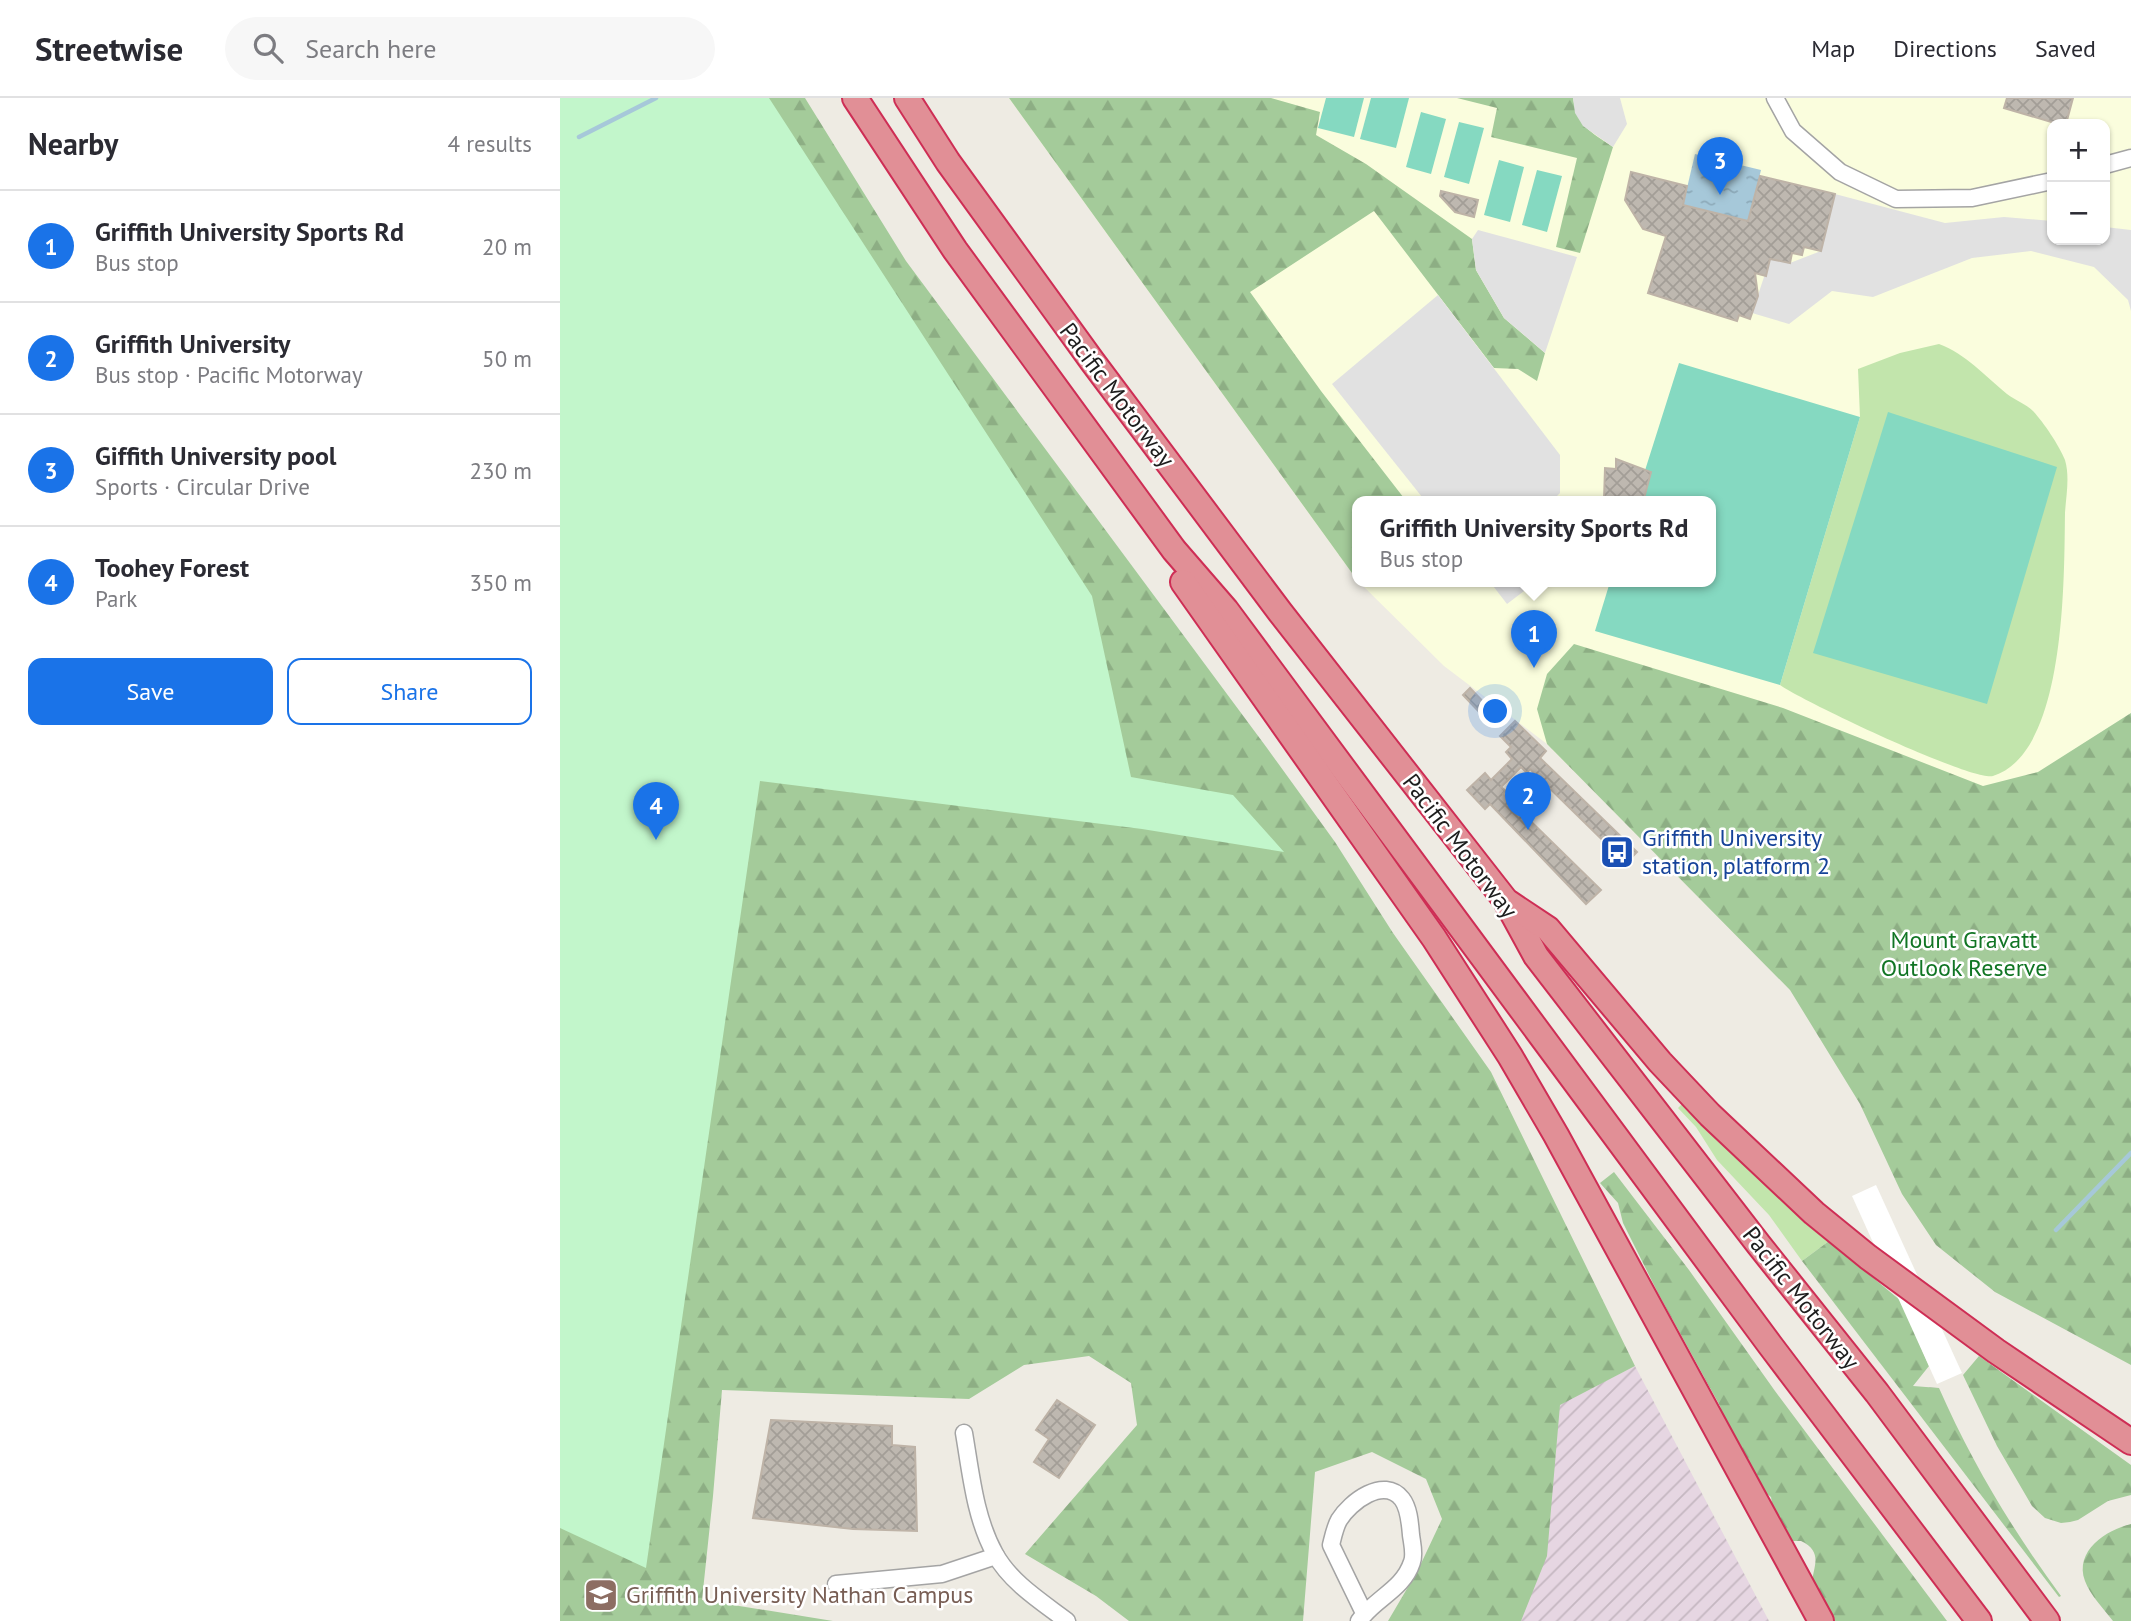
<!DOCTYPE html>
<html lang="en">
<head>
<meta charset="utf-8">
<style>
	:root { --surface:#fff; --page:#f7f7f7; --text:#2b2b33; --muted:#7c7c81; --line:#e1e1e2; --accent:#1a73e8 }
	body { margin:0; font-family:"PT Sans",sans-serif; background:var(--page); color:var(--text) }
	.controls { position:absolute; right:21px; top:21px; display:grid; overflow:hidden; border-radius:14px; box-shadow:0 2px 5px #0004 }
	.controls button { width:63px; height:63px; display:grid; place-items:center; padding:0; border:0; border-bottom:2px solid var(--line); background:var(--surface); color:var(--text); font:35px sans-serif }
	.you { position:absolute; left:936px; top:614px; width:24px; height:24px; margin:-18px; border:5px solid #fff; border-radius:50%; background:#1a73e8; box-shadow:0 0 0 10px #1a73e833 }
	.badge { display:grid; place-items:center; width:46px; height:46px; border-radius:50%; background:var(--accent); color:#fff; font-size:23px; font-weight:700 }
	.pin { position:absolute; translate:-50% -58px; filter:drop-shadow(0 2px 4px #0008) }
	.pin::after { content:''; position:absolute; top:37px; width:24px; height:21px; background:inherit; clip-path:polygon(0 0,100% 0,50% 100%) }
	.popup { position:absolute; left:792px; top:398px; width:364px; height:91px; box-sizing:border-box; display:grid; place-content:center; border-radius:14px; background:var(--surface); filter:drop-shadow(0 2px 5px #0005); font-size:23px; white-space:nowrap; color:var(--muted) }
	.popup b { font-size:26px; color:var(--text) }
	.popup::after { content:''; position:absolute; left:50%; top:100%; margin-left:-14px; border:14px solid transparent; border-top-color:var(--surface) }
	.list { margin:0; padding:0; list-style:none }
	h2 { display:flex; justify-content:space-between; align-items:center; height:91px; margin:0; padding:0 28px; font-size:30px }
	h2 small { font-size:23px; font-weight:400; color:var(--muted) }
	.list li { display:grid; grid-template-columns:46px 1fr auto; gap:21px; align-items:center; box-sizing:border-box; height:112px; padding:0 28px; border-top:2px solid var(--line) }
	.list b { display:block; font-size:26px; white-space:nowrap }
	.list p { margin:0; font-size:23px; white-space:nowrap; color:var(--muted) }
	.list em { font-size:23px; font-style:normal; color:var(--muted) }
	.actions { display:flex; gap:14px; padding:21px 28px }
	.actions a { flex:1; padding:16px 0; border:2px solid var(--accent); border-radius:14px; text-align:center; font-size:24px; color:var(--accent) }
	.actions .main { background:var(--accent); color:#fff }
	.icon { flex:none; width:38px; height:38px; fill:none; stroke:currentColor; stroke-width:2; stroke-linecap:round; stroke-linejoin:round }
	.map { position:relative; flex:none; width:1571px; height:1523px; overflow:hidden }
	header { display:flex; align-items:center; gap:42px; box-sizing:border-box; height:98px; padding:0 35px; background:var(--surface); border-bottom:2px solid var(--line) }
	header strong { font-size:33px }
	nav { display:flex; gap:38px; margin-inline-start:auto; font-size:24px }
	.search { width:490px; height:63px; background:var(--page); display:flex; align-items:center; gap:18px; box-sizing:border-box; padding:0 24px; border-radius:38px; color:var(--muted); font-size:26px }
	main { display:flex }
	aside { flex:1; background:var(--surface) }
	.map>svg:first-child { display:block }
	.industrial { fill:url(#industrial-furrows) }
	.education { fill:#fafddd; fill-rule:evenodd }
	.grass { fill:#c2e5ac }
	.forest { fill:url(#forest-firs) }
	.park { fill:#c2f6cb }
	.pitch { fill:#85d9c1 }
	.parking { fill:#e1e1e1 }
	.water { fill:url(#water-ripples) }
	.pier { fill:#fff }
	.lines { fill:none; stroke-linecap:round; stroke-linejoin:round }
	.stream { stroke:#a6c8d9; stroke-width:4.5 }
	.building { fill:url(#building-cross-hatch); stroke:#beb3a7; stroke-width:2 }
	.minor-casing { stroke:#a4a4a4; stroke-width:19 }
	.highway-casing { stroke:#ce2e55; stroke-width:28 }
	.minor { stroke:#fff; stroke-width:16 }
	.highway { stroke:#e18f96; stroke-width:24 }
	.labels { text-anchor:middle; stroke-width:5; stroke-linejoin:round; paint-order:stroke }
	.street-label { font-size:24px; fill:#1d1d1d; stroke:#fff }
	.transit-label { font-size:24px; fill:#164399; stroke:#fff; text-anchor:start }
	.park-label { font-size:24px; fill:#117524; stroke:#fff }
	.education-label { font-size:24px; fill:#785e54; stroke:#fff; text-anchor:start }
</style>
</head>
<body>
<header>
<strong>Streetwise</strong>
<div class="search"><svg class="icon" aria-label="search" viewBox="0 0 24 24"><circle cx="10" cy="10" r="6"/><path d="M15 15l6 6"/></svg>Search here</div>
<nav><a>Map</a><a>Directions</a><a>Saved</a></nav>
</header>
<main>
<aside>
<h2>Nearby<small>4 results</small></h2>
<ul class="list">
<li><span class="badge">1</span><div><b>Griffith University Sports Rd</b><p>Bus stop</p></div><em>20 m</em></li>
<li><span class="badge">2</span><div><b>Griffith University</b><p>Bus stop · Pacific Motorway</p></div><em>50 m</em></li>
<li><span class="badge">3</span><div><b>Giffith University pool</b><p>Sports · Circular Drive</p></div><em>230 m</em></li>
<li><span class="badge">4</span><div><b>Toohey Forest</b><p>Park</p></div><em>350 m</em></li>
</ul>
<div class="actions"><a class="main">Save</a><a>Share</a></div>
</aside>
<div class="map">
<svg width="1571" height="1523" viewBox="0 0 1571 1523">
	<defs>
		<pattern id="industrial-furrows" width="10" height="10" patternUnits="userSpaceOnUse" patternTransform="scale(1.75)"><rect width="10" height="10" fill="#e6d6e2"/><path d="M-1 1l2-2M0 10L10 0M9 11l2-2" fill="none" stroke="#c5b7c1"/></pattern>
		<pattern id="forest-firs" width="22" height="20" patternUnits="userSpaceOnUse" patternTransform="scale(1.75)"><rect width="22" height="20" fill="#a4cb9a"/><path d="M5 1l3.5 6h-7zM16 11l3.5 6h-7z" fill="#8dae84"/></pattern>
		<pattern id="water-ripples" width="26" height="14" patternUnits="userSpaceOnUse" patternTransform="scale(1.75)"><rect width="26" height="14" fill="#a6c8d9"/><path d="M2 4q2-2 4 0t4 0M15 11q2-2 4 0t4 0" fill="none" stroke="#8eabba"/></pattern>
		<pattern id="building-cross-hatch" width="8" height="8" patternUnits="userSpaceOnUse" patternTransform="scale(1.75)"><rect width="8" height="8" fill="#beb8b0"/><path d="M0 0l8 8M0 8l8-8" fill="none" stroke="#a39e97"/></pattern>
	</defs>
	<rect width="100%" height="100%" fill="#eeebe3"/>
	<polygon class="industrial" points="1075,1268 1209,1523 959,1523 1000,1306"/>
	<path class="education" d="M449 0H1571V615L1478 675 1110 770 987 646 884 568 799 484H1151V404H797V482ZM1492 26H1545V142H1492Z"/>
	<g class="grass">
		<path d="M1379 246C1406 256 1425 278 1447 296 1455 302 1466 306 1473 313 1484 325 1499 347 1505 362 1510 379 1506 398 1505 415 1504 478 1507 655 1433 678 1413 684 1244 604 1220 587L1300 319 1298 271 1340 255Z"/>
		<polygon points="1124,1004 1269,1143 1242,1163 1209,1117 1157,1062 1136,1029 1118,1010"/>
	</g>
	<g class="forest">
		<polygon points="0,0 245,0 346,163 707,650 775,744 833,835 931,974 1075,1268 1000,1307 987,1458 961,1523 828,1523 858,1472 882,1421 866,1381 812,1354 755,1374 743,1523 569,1523 536,1498 465,1456 577,1327 571,1285 529,1258 464,1267 409,1301 162,1292 153,1398 142,1502 273,1523 0,1523"/>
		<polygon points="449,0 711,0 760,14 756,37 806,66 912,141 916,172 944,220 985,255 977,283 958,271 934,270 814,113 690,194 761,293 847,404 797,404 797,482"/>
		<path d="M897 0H1013C1017 28 1031 34 1053 49L1020 155 996 149 1017 60 931 39 937 10Z"/>
		<polygon points="1014,546 1223,610 1423,688 1478,674 1571,615 1571,1267 1435,1194 1376,1147 1342,1096 1300,1006 1230,892 987,646 977,611 987,576"/>
		<path d="M1054 1074 1129 1172 1215 1293 1387 1523H1271C1266 1514 1256 1503 1253 1493 1248 1474 1268 1456 1241 1443H1229L1214 1417 1211 1399 1202 1392 1166 1330 1160 1308 1098 1195 1063 1125 1058 1105 1040 1085Z"/>
		<path d="M1269 1143 1341 1203 1369 1268 1353 1288 1379 1290C1412 1365 1453 1433 1501 1498L1499 1499 1242 1163Z"/>
		<polygon points="1419,1258 1571,1367 1571,1397 1548,1403 1518,1422 1510,1424 1501,1425 1485,1420 1472,1408 1437,1348 1403,1277"/>
		<path d="M1571 1426V1523H1553C1544 1511 1530 1497 1525 1483 1514 1453 1546 1432 1571 1426Z"/>
	</g>
	<polygon class="park" points="0,0 209,0 532,498 571,679 673,697 724,754 582,731 200,683 86,1470 0,1430"/>
	<g class="pitch">
		<polygon points="766,0 804,0 794,39 758,30"/>
		<polygon points="811,0 849,0 836,50 800,41"/>
		<polygon points="861,14 886,21 871,76 846,69"/>
		<polygon points="899,24 924,30 909,86 884,79"/>
		<polygon points="939,62 964,69 950,124 924,117"/>
		<polygon points="977,72 1002,78 987,134 962,127"/>
		<polygon points="1119,265 1300,319 1220,587 1035,533 1050,484 1151,484 1151,404 1075,404"/>
		<polygon points="1328,314 1497,369 1427,606 1253,555"/>
	</g>
	<g class="parking">
		<polygon points="1013,0 1060,0 1067,26 1053,49 1023,28 1015,15"/>
		<polygon points="1275,96 1385,125 1444,119 1492,123 1492,142 1545,142 1545,129 1571,132 1571,213 1568,202 1534,169 1471,153 1412,160 1313,199 1272,193 1229,226 1192,215 1210,161 1230,165 1261,153"/>
		<polygon points="918,132 1017,159 985,255 944,220 916,172 912,141"/>
		<polygon points="878,197 1000,357 1000,395 991,404 866,404 772,286"/>
		<polygon points="930,484 971,484 968,490 947,506"/>
	</g>
	<polygon class="water" points="1135,56 1201,72 1188,123 1123,107"/>
	<polygon class="pier" points="1316,1087 1402,1275 1377,1286 1292,1098"/>
	<g class="lines">
		<g class="stream">
			<polyline points="19,39 96,0"/>
			<polyline points="1496,1132 1571,1055"/>
		</g>
	</g>
	<g class="building">
		<polygon points="1447,0 1513,0 1506,26 1498,26 1444,10"/>
		<polygon points="1071,74 1127,88 1123,107 1188,123 1200,78 1275,96 1261,153 1244,149 1242,157 1232,155 1230,165 1210,161 1206,178 1195,175 1198,198 1190,221 1179,217 1177,223 1088,195 1106,138 1083,131 1065,102"/>
		<polygon points="881,93 918,102 914,119 895,114 880,98"/>
		<polygon points="1056,361 1091,374 1083,404 1048,404 1044,402 1045,370 1056,371"/>
		<polygon points="910,590 932,613 925,620 903,597"/>
		<polygon points="955,623 986,653 980,660 1077,754 1066,765 970,671 967,675 961,669 941,689 946,693 943,696 1041,792 1026,806 930,706 925,711 907,692 925,675 931,682 952,661 946,654 951,649 940,638"/>
		<polygon points="497,1302 535,1327 499,1380 474,1364 489,1341 476,1332"/>
		<polygon points="211,1322 332,1328 332,1347 355,1349 357,1433 293,1431 193,1420"/>
	</g>
	<g class="lines">
		<g class="minor-casing">
			<g id="minor">
				<polyline points="1215,0 1233,33 1280,74 1336,101 1412,100 1492,83"/>
				<polyline points="1545,67 1571,60"/>
				<path d="M404 1335C411 1376 415 1420 435 1456 451 1485 482 1504 507 1523"/>
				<polyline points="276,1486 382,1476 436,1458"/>
				<path d="M799 1523C815 1500 843 1492 852 1464 855 1456 852 1445 851 1437 850 1425 849 1410 842 1401 824 1378 790 1404 779 1422 775 1429 773 1439 771 1447L804 1515"/>
			</g>
		</g>
		<g class="highway-casing">
			<g id="highway">
				<polyline points="295,0 395,152 614,452 666,512 1210,1247 1419,1523"/>
				<polyline points="347,0 388,64 532,263 720,514 946,803 976,858 1199,1147 1317,1295 1487,1523"/>
				<polyline points="623,484 874,840 950,958 996,1037 1261,1523"/>
				<polyline points="949,805 988,831 1100,964 1150,1017 1254,1115 1308,1159 1436,1253 1571,1344"/>
			</g>
		</g>
		<use href="#minor" class="minor"/>
		<use href="#highway" class="highway"/>
	</g>
	<defs>
		<g id="bus-square" transform="scale(1.75)"><rect x="-9" y="-9" width="18" height="18" rx="4" fill="#1a4fb4" stroke="#fff"/><path d="M-5-6H5V4H4V6H2V4H-2V6H-4V4H-5ZM-3.5-4V0h7V-4ZM-3.5 1.2v1.5H-2V1.2ZM2 1.2v1.5H3.5V1.2Z" fill="#fff"/></g>
		<g id="university-square" transform="scale(1.75)"><rect x="-9" y="-9" width="18" height="18" rx="4" fill="#8d6e63" stroke="#fff"/><path d="M0-5L7-2L0 1L-7-2ZM-4 1L0 2.5L4 1V4Q0 6-4 4Z" fill="#fff"/></g>
	</defs>
	<g fill-rule="evenodd">
		<use href="#bus-square" x="1057" y="754"/>
		<use href="#university-square" x="41" y="1497"/>
	</g>
	<g class="labels">
		<g class="street-label">
			<text transform="translate(557 297) rotate(53)" y="8">Pacific Motorway</text>
			<text transform="translate(900 748) rotate(53)" y="8">Pacific Motorway</text>
			<text transform="translate(1241 1200) rotate(52)" y="8">Pacific Motorway</text>
		</g>
		<g class="transit-label">
			<text x="1082" y="748">Griffith University<tspan x="1082" dy="28">station, platform 2</tspan></text>
		</g>
		<g class="park-label">
			<text x="1404" y="850">Mount Gravatt<tspan x="1404" dy="28">Outlook Reserve</tspan></text>
		</g>
		<g class="education-label">
			<text x="66" y="1505">Griffith University Nathan Campus</text>
		</g>
	</g>
</svg>
<div class="controls">
<button>+</button>
<button>−</button>
</div>
<div class="you"></div>
<div class="pin badge" style="left:974px;top:570px">1</div>
<div class="popup"><b>Griffith University Sports Rd</b>Bus stop</div>
<div class="pin badge" style="left:968px;top:732px">2</div>
<div class="pin badge" style="left:1160px;top:97px">3</div>
<div class="pin badge" style="left:96px;top:742px">4</div>
</div>
</main>
</body>
</html>
